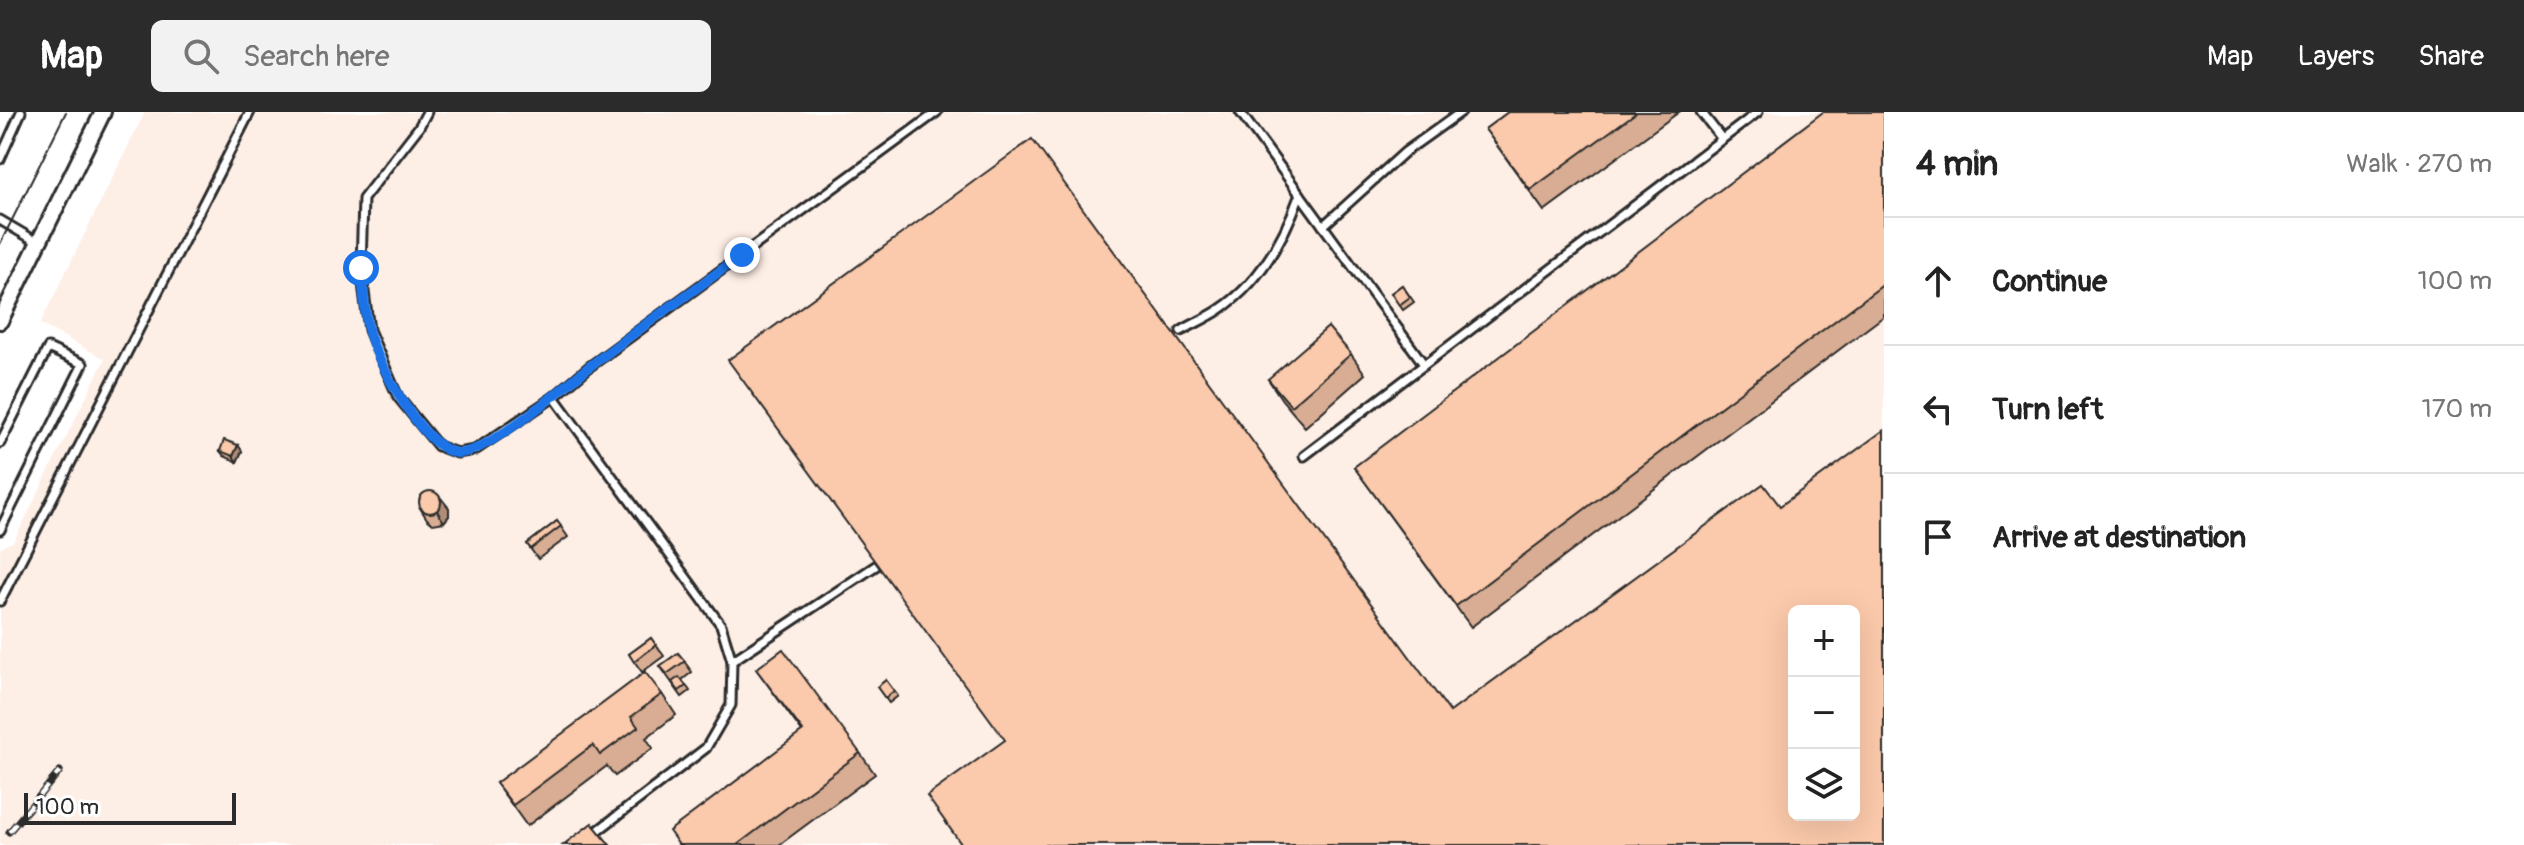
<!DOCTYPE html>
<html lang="en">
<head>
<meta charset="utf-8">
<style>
	:root { --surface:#fff; --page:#f2f2f2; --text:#222; --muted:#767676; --line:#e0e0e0; --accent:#2b2b2b }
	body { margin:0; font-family:Pangolin,sans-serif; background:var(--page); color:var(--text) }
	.controls { position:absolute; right:24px; bottom:24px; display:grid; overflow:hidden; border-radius:12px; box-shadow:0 8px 32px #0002 }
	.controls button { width:72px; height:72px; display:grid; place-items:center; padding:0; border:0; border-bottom:2px solid var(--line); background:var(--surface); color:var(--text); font:40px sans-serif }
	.scale { position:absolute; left:24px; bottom:20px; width:212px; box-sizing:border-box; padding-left:8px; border:4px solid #2b2b2b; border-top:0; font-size:22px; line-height:28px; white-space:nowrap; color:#2b2b2b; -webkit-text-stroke:6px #fff; paint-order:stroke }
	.stop { position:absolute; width:24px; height:24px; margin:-18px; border:6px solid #1a73e8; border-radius:50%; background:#fff }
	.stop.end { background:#1a73e8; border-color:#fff; box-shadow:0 2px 8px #0008 }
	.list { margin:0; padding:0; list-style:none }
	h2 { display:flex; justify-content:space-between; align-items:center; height:104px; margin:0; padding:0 32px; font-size:34px }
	h2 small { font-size:26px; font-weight:400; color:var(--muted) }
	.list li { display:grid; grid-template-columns:52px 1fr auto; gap:24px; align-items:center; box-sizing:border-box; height:128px; padding:0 32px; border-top:2px solid var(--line) }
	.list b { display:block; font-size:30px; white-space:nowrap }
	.list em { font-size:26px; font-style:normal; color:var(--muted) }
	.icon { flex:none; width:44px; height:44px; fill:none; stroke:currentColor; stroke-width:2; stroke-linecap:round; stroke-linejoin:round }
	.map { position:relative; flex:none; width:1884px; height:733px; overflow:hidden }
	header { display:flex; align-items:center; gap:48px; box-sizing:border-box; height:112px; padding:0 40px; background:var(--accent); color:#fff }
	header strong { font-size:38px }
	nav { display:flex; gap:44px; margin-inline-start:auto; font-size:28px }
	.search { width:560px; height:72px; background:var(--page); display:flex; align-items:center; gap:20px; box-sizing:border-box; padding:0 28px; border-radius:12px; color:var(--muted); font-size:30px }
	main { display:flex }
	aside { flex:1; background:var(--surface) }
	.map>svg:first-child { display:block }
	.built { fill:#feefe6; fill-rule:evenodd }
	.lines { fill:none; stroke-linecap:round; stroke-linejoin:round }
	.service-casing { stroke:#2b2b2b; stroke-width:13 }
	.minor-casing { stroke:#2b2b2b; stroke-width:20 }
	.service { stroke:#fff; stroke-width:7 }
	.minor { stroke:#fff; stroke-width:14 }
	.tram { stroke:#2b2b2b; stroke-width:2 }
	.rail-casing { stroke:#2b2b2b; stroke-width:7 }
	.rail { stroke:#fff; stroke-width:4; stroke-dasharray:12; stroke-linecap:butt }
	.wall { fill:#d8ad93; stroke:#2b2b2b; stroke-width:2 }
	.shaded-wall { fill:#b08d78; stroke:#2b2b2b; stroke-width:2 }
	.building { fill:#fbc9ab; stroke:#2b2b2b; stroke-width:2; fill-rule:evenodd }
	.route { stroke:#1a73e8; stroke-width:10 }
</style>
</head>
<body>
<header>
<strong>Map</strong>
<div class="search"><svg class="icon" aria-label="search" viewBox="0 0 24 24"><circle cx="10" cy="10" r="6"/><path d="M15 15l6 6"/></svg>Search here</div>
<nav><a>Map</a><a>Layers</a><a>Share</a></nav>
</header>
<main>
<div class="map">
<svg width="1884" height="733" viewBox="0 0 1884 733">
	<rect width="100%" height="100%" fill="#fff"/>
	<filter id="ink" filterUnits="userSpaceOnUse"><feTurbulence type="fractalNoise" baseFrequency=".0125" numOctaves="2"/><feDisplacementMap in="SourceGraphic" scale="16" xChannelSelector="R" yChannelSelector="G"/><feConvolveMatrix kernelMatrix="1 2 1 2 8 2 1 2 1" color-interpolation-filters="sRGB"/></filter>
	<g filter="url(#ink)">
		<path class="built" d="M145 0H1884V733H0V436L14 429 105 247 40 212ZM1794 499H1854V703H1794Z"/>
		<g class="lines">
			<g class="service-casing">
				<g id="service">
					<polyline points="427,0 419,15 363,87 361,156 369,218 398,285 438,334 457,341 475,338 554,285 589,255 937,0"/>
					<polyline points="1240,0 1423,251"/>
					<polyline points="1701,0 1722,27"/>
					<polyline points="0,47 21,0"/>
					<polyline points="0,108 39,131"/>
					<polyline points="1323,114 1405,40 1461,0"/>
					<path d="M1181 219C1193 212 1207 206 1219 198 1260 171 1284 127 1300 82"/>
					<polyline points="554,285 721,513 732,549 731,593 706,636 579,733"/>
					<polyline points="0,331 48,236 83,252 0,418"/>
					<polyline points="1304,344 1758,0"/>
					<polyline points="0,489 250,0"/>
					<polyline points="732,549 880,451"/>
				</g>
			</g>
			<g class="minor-casing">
				<polyline id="minor" points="0,209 103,0"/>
			</g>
			<use href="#service" class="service"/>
			<use href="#minor" class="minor"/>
			<polyline class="tram" points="0,132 66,0"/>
			<g class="rail-casing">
				<polyline id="rail" points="9,720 60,659"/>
			</g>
			<use href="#rail" class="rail"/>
		</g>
		<g class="wall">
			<polygon points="1508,0 1679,0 1544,99 1485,17"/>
			<polygon points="1884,0 1884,204 1471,515 1354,355"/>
			<polygon points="1402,173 1414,190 1403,198 1391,181"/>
			<polygon points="1351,242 1365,262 1305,315 1282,288 1268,267"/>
			<polygon points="238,333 242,339 237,350 224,344 220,339"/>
			<polygon points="420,396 449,396 449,404 444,410 433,412 427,407"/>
			<polygon points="557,409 568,425 538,447 527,432"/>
			<polygon points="651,526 664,544 642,560 629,542"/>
			<polygon points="678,541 692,560 682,568 690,579 682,585 660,554"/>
			<polygon points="756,557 860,641 875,662 779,733 679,733 802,620"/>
			<polygon points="886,568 898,584 889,591 877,575"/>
			<polygon points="662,582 676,603 646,626 653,636 615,664 607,654 527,714 496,671"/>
		</g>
		<g class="shaded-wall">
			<polygon points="238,333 242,339 237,350 233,344"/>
			<polygon points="441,386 449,396 449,404 444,410 437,399"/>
		</g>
		<g class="building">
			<polygon points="1508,0 1637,0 1530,78 1485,17"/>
			<polygon points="1823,0 1884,0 1884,172 1456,494 1354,355"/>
			<path d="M1032 27 1450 600 1763 372 1780 394 1884 318V733H959L961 732 927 684 1005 628 728 248ZM1794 499H1854V703H1794Z"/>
			<polygon points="1402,173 1410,185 1399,193 1391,181"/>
			<polygon points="1328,215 1351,242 1291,294 1268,267"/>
			<polygon points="224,328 238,333 233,344 220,339"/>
			<circle cx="430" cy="390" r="11"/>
			<polygon points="557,409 561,414 531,437 527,432"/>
			<polygon points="651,526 656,533 634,550 629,542"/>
			<polygon points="783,537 860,641 737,733 679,733 669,719 803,619 756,557"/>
			<polygon points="678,541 685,549 667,562 660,554"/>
			<polygon points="645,560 662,582 631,605 638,615 600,643 593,633 513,693 496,671"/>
			<polygon points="679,565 686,574 679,579 672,570"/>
			<polygon points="886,568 894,579 885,586 877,575"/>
			<polygon points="592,711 610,733 563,733"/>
		</g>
	</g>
	<g class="lines" filter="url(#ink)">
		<path class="route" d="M361 156C364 176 364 197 368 217 375 247 424 340 458 341 486 343 565 274 589 255 639 216 692 180 742 143"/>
	</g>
</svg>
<div class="controls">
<button>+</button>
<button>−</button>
<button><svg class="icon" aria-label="layers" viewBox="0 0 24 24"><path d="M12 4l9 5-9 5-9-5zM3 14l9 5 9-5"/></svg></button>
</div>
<div class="scale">100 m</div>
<div class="stop" style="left:361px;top:156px"></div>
<div class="stop end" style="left:742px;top:143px"></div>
</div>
<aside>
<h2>4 min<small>Walk · 270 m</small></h2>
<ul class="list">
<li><svg class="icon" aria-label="ahead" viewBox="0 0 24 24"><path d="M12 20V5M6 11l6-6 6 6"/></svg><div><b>Continue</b></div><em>100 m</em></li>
<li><svg class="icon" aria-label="left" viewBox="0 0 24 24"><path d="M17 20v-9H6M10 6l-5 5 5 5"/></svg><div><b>Turn left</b></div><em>170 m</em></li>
<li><svg class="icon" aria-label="arrive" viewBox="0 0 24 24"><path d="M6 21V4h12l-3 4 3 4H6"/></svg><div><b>Arrive at destination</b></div></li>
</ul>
</aside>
</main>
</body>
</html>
